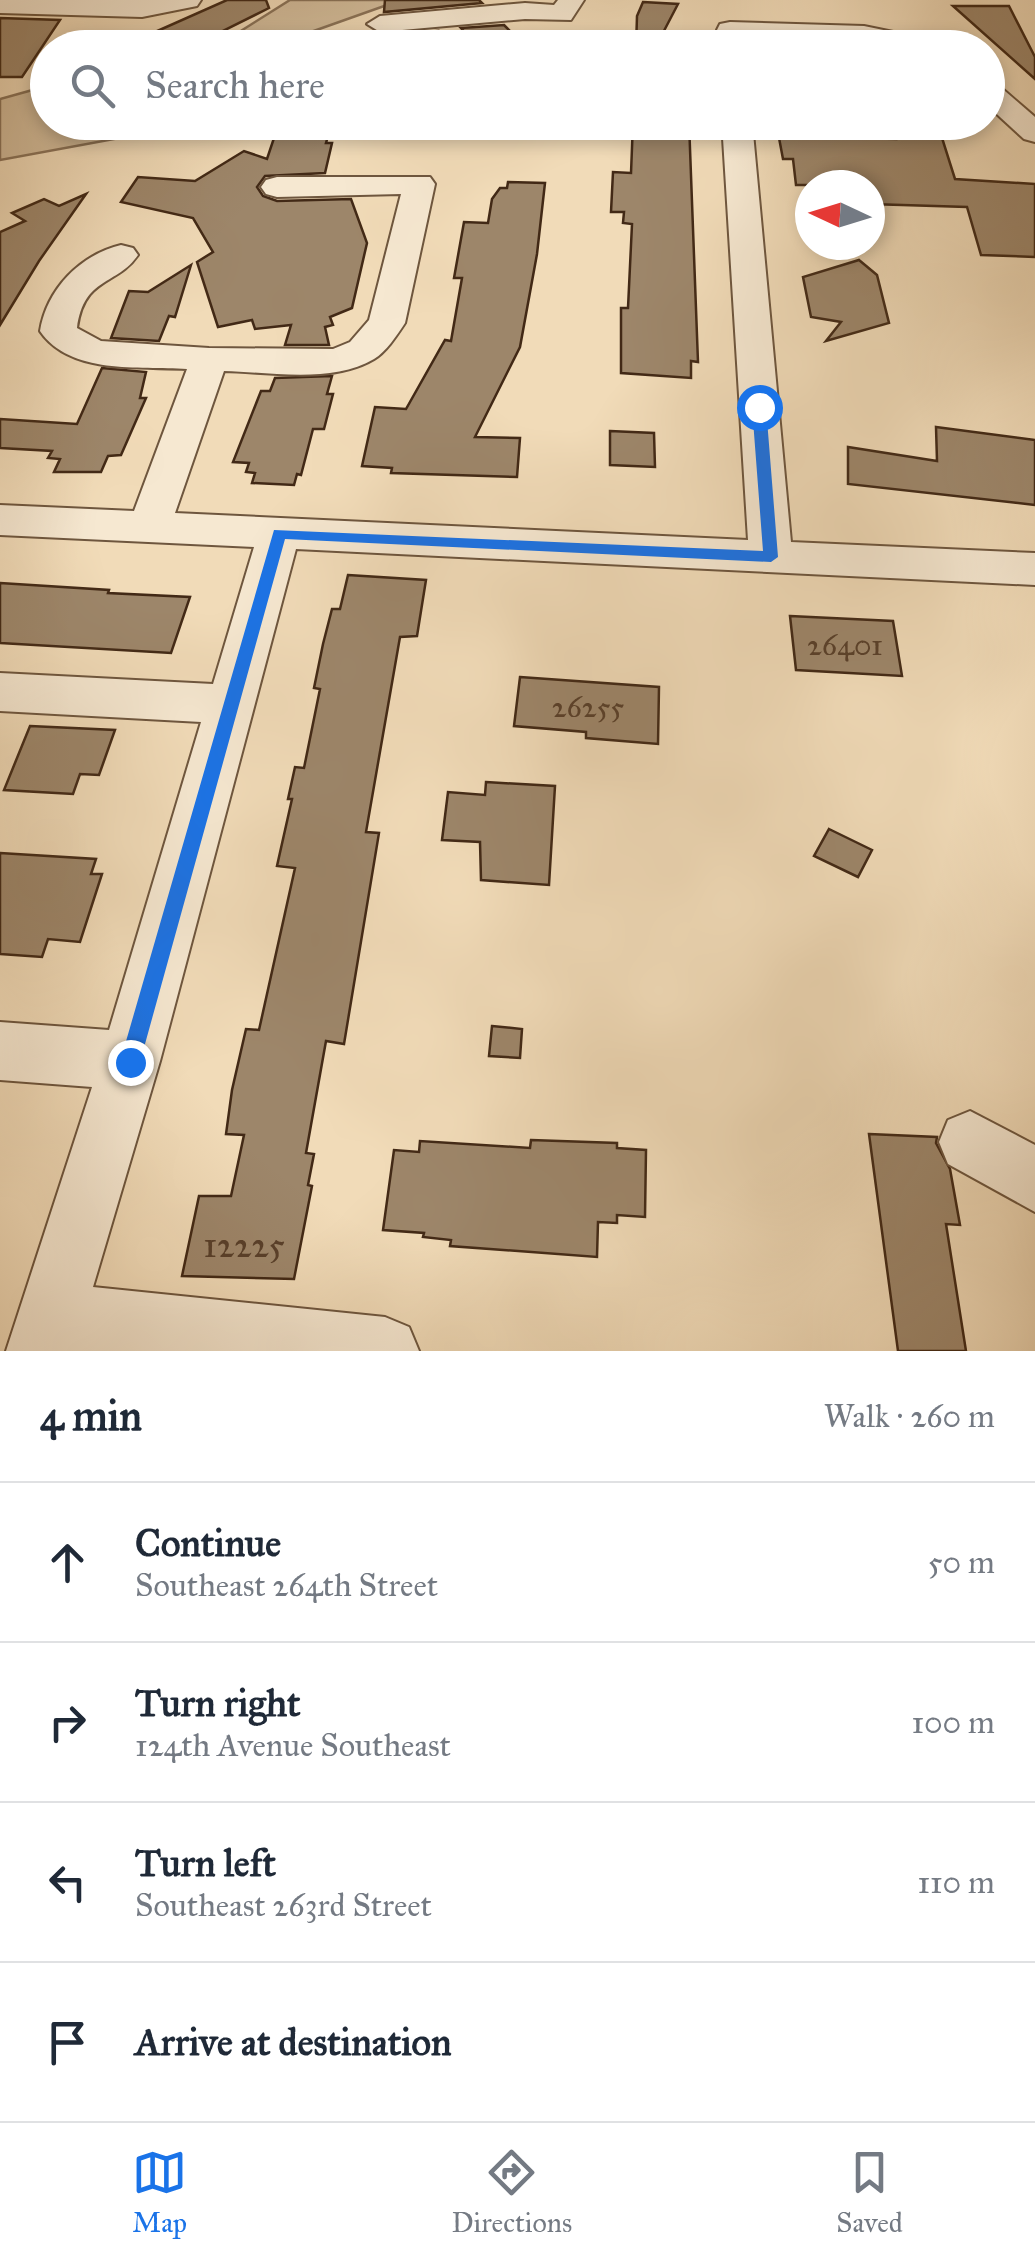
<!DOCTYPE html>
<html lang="en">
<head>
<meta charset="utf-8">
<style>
	:root { --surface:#fff; --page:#f2f2f3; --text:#1f2937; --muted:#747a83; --line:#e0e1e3; --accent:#1a73e8 }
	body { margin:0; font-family:"IM FELL Great Primer",serif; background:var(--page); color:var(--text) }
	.compass { position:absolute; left:795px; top:170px; width:90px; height:90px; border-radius:50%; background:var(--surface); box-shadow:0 5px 15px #0003; rotate:274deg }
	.stop { position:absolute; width:30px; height:30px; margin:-22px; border:8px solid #1a73e8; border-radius:50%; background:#fff }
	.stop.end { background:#1a73e8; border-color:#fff; box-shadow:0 2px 10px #0008 }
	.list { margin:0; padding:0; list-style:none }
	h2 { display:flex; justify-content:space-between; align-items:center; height:130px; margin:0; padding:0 40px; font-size:42px }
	h2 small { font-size:32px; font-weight:400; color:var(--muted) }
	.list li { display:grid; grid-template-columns:65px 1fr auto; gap:30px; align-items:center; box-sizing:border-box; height:160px; padding:0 40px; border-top:2px solid var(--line) }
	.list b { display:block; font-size:38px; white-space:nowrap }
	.list p { margin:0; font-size:32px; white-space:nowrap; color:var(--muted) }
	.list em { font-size:32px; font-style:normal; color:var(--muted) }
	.icon { flex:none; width:55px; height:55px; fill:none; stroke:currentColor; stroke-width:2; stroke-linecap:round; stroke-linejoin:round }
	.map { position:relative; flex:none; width:1035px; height:1351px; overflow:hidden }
	.search { position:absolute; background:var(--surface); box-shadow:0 5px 15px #0003; left:30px; right:30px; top:30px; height:110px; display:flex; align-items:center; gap:25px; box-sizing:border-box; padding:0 35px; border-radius:55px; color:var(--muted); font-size:38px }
	.sheet { height:770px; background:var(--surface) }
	nav { display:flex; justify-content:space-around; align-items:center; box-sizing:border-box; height:140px; border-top:2px solid var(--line); background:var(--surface); font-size:28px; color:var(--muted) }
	nav a { display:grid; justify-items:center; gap:5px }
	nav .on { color:var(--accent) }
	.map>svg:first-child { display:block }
	.green { fill:#d3bd9c; stroke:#8a7359; stroke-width:2.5 }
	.building { fill:#9d866a; stroke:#422916; stroke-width:2.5 }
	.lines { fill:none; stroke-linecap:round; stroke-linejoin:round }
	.minor-casing { stroke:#6e563e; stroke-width:4 }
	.minor { fill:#f6e8d1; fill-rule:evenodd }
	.route { fill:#1a73e8 }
	.labels { text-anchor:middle; stroke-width:10; stroke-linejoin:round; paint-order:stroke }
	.number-label { font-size:30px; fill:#59402b }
	.near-number-label { font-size:35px; fill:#59402b }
</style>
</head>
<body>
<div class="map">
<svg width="1035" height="1351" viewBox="0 0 1035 1351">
	<rect width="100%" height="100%" fill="#f1dbb8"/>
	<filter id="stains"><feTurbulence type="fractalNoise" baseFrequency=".002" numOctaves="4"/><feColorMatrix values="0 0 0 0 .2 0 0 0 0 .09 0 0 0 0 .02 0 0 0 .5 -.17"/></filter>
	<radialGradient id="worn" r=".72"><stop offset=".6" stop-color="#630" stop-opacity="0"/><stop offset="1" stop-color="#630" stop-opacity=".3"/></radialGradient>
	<g class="green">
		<polygon points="290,0 401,0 308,33 305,47 196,48 228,39"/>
		<polygon points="47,86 48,122 433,123 380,134 179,127 0,160 0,99"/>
	</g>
	<g class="building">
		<polygon points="227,0 266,0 269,8 211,37 214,48 119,48"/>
		<polygon points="385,0 479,0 482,3 384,12"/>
		<polygon points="643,2 678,4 655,48 636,48 637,16"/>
		<polygon points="953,6 1009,6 1035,57 1035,79"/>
		<polygon points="0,18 60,20 22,77 0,77"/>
		<polygon points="504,25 516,37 477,45 461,28"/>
		<polygon points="438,31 435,48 381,48 382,36"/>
		<polygon points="633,122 689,122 698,362 691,361 691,378 621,373 621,308 628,308 632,224 623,223 624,212 611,212 613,172 631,173"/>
		<polygon points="776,122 811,122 813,137 896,139 892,122 937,122 955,179 1035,184 1035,257 981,255 967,207 870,204 870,185 796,185 793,159 783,159"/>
		<polygon points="275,135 328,136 326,143 332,143 325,173 265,176 257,187 263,196 277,201 351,199 367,243 352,308 330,317 333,325 325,327 329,345 285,345 291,325 255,329 252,320 218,327 197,262 213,252 193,218 121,202 138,177 195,181 244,151 267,159"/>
		<polygon points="508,182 545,183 537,254 520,347 475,437 520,438 517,477 391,473 392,468 362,466 375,407 406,409 445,340 451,341 462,278 454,278 464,222 488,223 492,199 500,188 507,188"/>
		<polygon points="86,194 39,261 0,325 0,232 25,221 12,213 44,199 59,206"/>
		<polygon points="859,260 877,275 889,323 826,341 841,322 811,317 803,277"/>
		<polygon points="191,265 175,317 169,316 159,341 111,338 129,291 148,292"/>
		<polygon points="102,368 146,372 140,398 146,398 121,455 108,456 101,472 54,472 60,459 48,458 52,451 0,448 0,419 77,424"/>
		<polygon points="332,376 327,394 333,394 324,429 313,429 301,475 297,474 294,485 252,483 255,473 246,472 249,463 233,462 261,391 270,391 275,378"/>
		<polygon points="936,427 1035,440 1035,505 848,484 848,447 937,461"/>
		<polygon points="610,431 654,433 655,467 610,465"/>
		<polygon points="348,575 426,580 417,636 400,637 366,832 379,833 344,1044 326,1041 306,1153 314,1154 308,1185 312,1186 294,1279 182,1276 199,1196 231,1196 244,1135 226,1134 232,1090 246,1029 259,1030 295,868 277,866 292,799 288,799 295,767 304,768 320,689 314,688 323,644 332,609 340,609"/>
		<polygon points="0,583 109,590 108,593 190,597 171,653 0,643"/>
		<polygon points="790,616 893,621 902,676 796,670"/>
		<polygon points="520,677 659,687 658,744 586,738 586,732 514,726"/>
		<polygon points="30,726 115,730 99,775 80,774 73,794 4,790"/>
		<polygon points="486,782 555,786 549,885 481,880 480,842 442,840 448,792 485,795"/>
		<polygon points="829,829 872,850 858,877 814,856"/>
		<polygon points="0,853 96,859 91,874 102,874 80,942 48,939 42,957 0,954"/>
		<polygon points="492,1026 522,1029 520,1058 489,1056"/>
		<polygon points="869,1134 937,1137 936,1143 950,1169 960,1225 946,1224 966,1351 898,1351"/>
		<polygon points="531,1140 617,1143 617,1148 646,1150 645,1217 617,1215 617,1223 598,1222 597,1257 450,1246 451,1240 423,1237 424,1233 383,1230 394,1150 419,1152 420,1141 530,1148"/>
	</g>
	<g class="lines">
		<g class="minor-casing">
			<g id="minor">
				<polygon points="0,0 201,0 197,6 142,17 0,13"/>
				<polygon points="558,0 584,0 571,20 525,19 380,32 367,24 380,16 525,3 554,5"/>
				<polygon points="730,22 864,26 942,42 945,48 720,36 717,30 720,24"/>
				<polygon points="988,82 998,85 1035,117 1035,142 1024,139 988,106"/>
				<path d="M722 122H752L791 542 1035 553V585L296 549 160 1061 93 1287 385 1317 409 1327 419 1351H6L92 1087 0 1080V1022L109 1030 201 722 0 711V673L213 684 254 547 0 535V505L134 511 187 369C139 366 70 375 40 331 47 289 80 255 121 245L133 248 138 255C117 286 84 276 77 328L101 341 209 348 333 349 350 342 369 320 401 194 277 197 266 194 261 187 266 180 277 177H430L435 184 405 323C397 335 386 352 374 359 332 384 270 372 224 371L175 513 748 540Z"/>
				<polygon points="970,1111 1035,1145 1035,1212 948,1164 939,1142 948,1120"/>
			</g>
		</g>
		<use href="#minor" class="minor"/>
	</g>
	<polygon class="route" points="759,403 766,407 778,557 771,562 285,539 140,1062 137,1069 123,1069 120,1062 274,530 763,551 752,407"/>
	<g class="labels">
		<g class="number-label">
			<text x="845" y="655">26401</text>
			<text x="588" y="717">26255</text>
		</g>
		<g class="near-number-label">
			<text x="244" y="1257">12225</text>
		</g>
	</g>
	<rect width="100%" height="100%" filter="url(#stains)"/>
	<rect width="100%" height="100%" fill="url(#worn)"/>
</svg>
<svg class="compass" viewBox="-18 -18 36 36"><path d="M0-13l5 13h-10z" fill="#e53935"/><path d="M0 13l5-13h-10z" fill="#747a83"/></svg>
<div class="stop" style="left:759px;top:407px"></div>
<div class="stop end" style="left:130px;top:1062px"></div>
<div class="search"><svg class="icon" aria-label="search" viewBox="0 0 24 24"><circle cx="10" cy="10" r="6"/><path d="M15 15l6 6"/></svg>Search here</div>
</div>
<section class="sheet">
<h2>4 min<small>Walk · 260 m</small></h2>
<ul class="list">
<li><svg class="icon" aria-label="ahead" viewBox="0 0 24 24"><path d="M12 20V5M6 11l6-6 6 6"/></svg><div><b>Continue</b><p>Southeast 264th Street</p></div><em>50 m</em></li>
<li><svg class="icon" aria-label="right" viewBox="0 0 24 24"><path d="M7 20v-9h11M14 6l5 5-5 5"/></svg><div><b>Turn right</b><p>124th Avenue Southeast</p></div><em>100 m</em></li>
<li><svg class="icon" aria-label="left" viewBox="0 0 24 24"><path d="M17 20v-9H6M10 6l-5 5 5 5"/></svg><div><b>Turn left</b><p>Southeast 263rd Street</p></div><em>110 m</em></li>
<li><svg class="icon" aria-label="arrive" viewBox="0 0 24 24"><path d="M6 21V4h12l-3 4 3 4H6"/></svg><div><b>Arrive at destination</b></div></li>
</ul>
</section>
<nav>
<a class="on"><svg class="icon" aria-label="map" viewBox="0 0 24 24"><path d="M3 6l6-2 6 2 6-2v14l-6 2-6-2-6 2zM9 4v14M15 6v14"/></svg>Map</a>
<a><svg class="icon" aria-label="directions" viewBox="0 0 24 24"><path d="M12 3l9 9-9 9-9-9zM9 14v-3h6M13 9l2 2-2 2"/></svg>Directions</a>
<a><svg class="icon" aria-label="saved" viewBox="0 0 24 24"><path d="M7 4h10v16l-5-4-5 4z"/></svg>Saved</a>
</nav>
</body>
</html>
